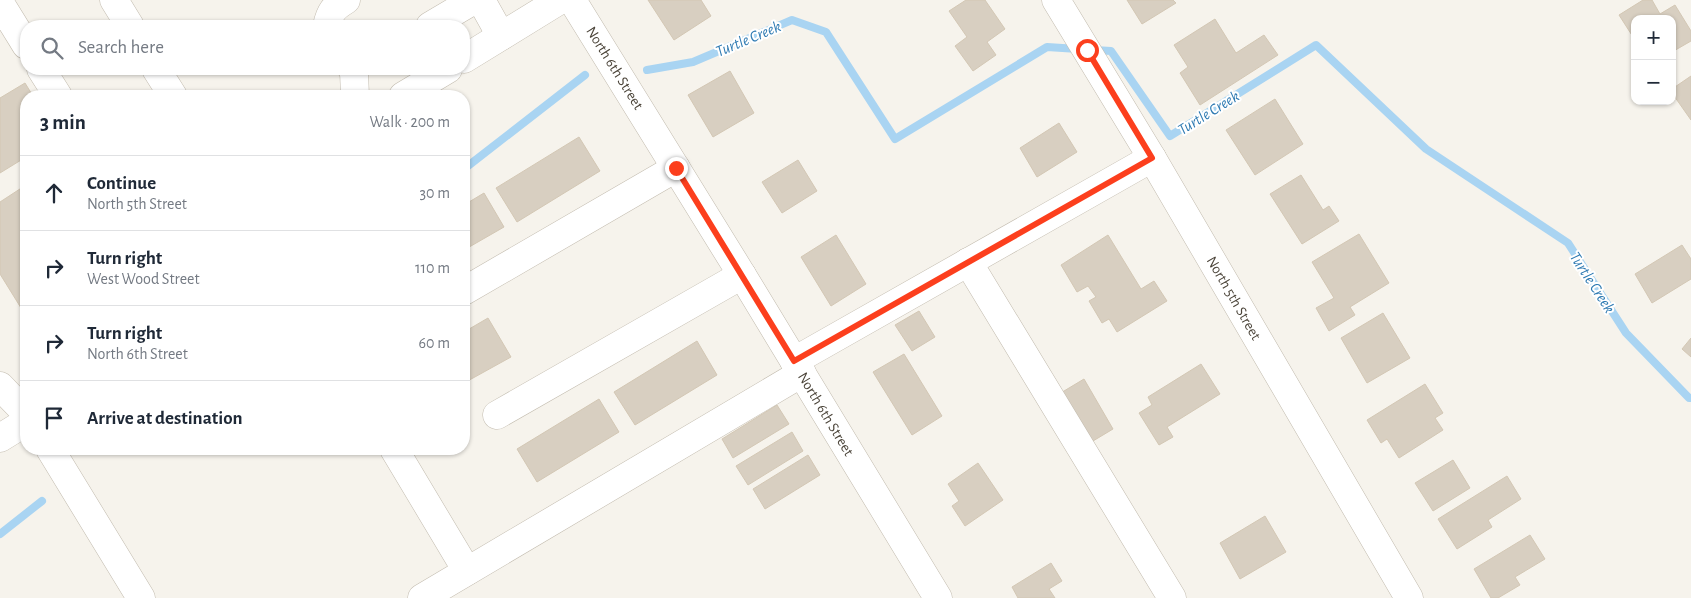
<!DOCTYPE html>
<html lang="en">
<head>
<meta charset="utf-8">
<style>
	:root { --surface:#fff; --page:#f6f6f7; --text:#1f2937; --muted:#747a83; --line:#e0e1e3 }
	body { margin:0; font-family:"Alegreya Sans",sans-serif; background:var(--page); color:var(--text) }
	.controls { position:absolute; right:15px; top:15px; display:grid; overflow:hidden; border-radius:10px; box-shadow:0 1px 4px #0004 }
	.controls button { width:45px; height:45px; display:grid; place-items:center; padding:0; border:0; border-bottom:1px solid var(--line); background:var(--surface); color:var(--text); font:25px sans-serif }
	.stop { position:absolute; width:15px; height:15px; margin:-11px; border:4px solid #fc3f1d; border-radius:50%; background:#fff }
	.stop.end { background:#fc3f1d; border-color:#fff; box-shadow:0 1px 5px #0008 }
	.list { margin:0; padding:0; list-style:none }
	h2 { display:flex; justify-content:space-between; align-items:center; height:65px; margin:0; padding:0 20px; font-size:21px }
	h2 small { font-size:16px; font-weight:400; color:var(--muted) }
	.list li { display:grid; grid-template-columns:32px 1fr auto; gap:15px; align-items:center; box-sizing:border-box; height:75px; padding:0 20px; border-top:1px solid var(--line) }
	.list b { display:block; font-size:19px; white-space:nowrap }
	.list p { margin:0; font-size:16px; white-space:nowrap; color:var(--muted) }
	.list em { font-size:16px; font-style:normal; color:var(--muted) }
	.icon { flex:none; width:28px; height:28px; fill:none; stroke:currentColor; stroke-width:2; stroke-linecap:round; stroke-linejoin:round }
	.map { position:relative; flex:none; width:1691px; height:598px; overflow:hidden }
	.search { position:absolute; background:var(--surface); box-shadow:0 1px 4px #0004; left:20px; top:20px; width:450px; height:55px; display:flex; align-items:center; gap:12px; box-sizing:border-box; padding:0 18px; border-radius:20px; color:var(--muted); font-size:19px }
	.panel { position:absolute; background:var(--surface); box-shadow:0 1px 4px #0004; left:20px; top:90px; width:450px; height:365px; border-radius:20px }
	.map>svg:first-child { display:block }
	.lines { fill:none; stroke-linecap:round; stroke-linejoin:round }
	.stream { stroke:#a9d4f2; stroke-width:8 }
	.building { fill:#d8cfc1; stroke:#d3c7b4 }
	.minor-casing { stroke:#c2bbae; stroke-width:29 }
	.minor { stroke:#fff; stroke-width:28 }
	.route { stroke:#fc3f1d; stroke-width:6 }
	.labels { text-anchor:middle; stroke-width:4; stroke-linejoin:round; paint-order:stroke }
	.street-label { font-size:15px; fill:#4b4439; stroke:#fff }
	.water-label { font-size:16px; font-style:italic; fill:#2e7ab2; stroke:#fff }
</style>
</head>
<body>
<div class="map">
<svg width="1691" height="598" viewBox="0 0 1691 598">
	<rect width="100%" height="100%" fill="#f6f3ec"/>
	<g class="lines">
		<g class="stream">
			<polyline points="1094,50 1111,51 1170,136 1316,45 1426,149 1568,243 1626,333 1689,398 1691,398"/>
			<polyline points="647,70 693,62 792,20 826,32 895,139 1047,47 1078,49"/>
			<polyline points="464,169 585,75"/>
			<polyline points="0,534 42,501"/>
		</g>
	</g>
	<g class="building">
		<polygon points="648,0 701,0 711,16 674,40"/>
		<polygon points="966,0 985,0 1005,29 987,42 996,55 973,71 955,46 967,37 949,11"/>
		<polygon points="1127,0 1173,0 1176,3 1142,24"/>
		<polygon points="1643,0 1652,0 1660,14 1675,5 1691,31 1691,41 1672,52 1672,19 1635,19 1635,40 1619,15"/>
		<polygon points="1215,19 1236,53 1264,35 1278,55 1200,105 1180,73 1188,67 1174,45"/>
		<polygon points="730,71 754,113 713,137 688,95"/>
		<polygon points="1691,76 1691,120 1672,93 1672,89"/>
		<polygon points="25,83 33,96 26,96 26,157 0,173 0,98"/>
		<polygon points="1275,99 1303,144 1255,175 1226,130"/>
		<polygon points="1059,123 1077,152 1037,177 1020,148"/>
		<polygon points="579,137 600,171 517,222 496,188"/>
		<polygon points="798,160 817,191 782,213 762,182"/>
		<polygon points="1301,175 1323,210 1329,206 1339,221 1302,244 1270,194"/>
		<polygon points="26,185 26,316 0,274 0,202"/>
		<polygon points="484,193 504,227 464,250 464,205"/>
		<polygon points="1359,234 1389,283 1350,307 1355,315 1329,331 1316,308 1334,298 1312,262"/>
		<polygon points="836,235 866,284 831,306 801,257"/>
		<polygon points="1108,235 1141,289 1154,281 1167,301 1117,332 1109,319 1102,323 1089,301 1096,297 1088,286 1077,292 1061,265"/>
		<polygon points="1682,245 1691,259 1691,279 1652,303 1635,274"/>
		<polygon points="919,311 935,337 912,351 895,325"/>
		<polygon points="1383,313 1410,358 1367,383 1341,338"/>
		<polygon points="488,318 511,357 464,383 464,332"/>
		<polygon points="1691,338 1691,357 1682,349"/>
		<polygon points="697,341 717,375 635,425 614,392"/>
		<polygon points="904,354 942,416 912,435 873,372"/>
		<polygon points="1201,364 1220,394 1167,427 1173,437 1159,445 1139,413 1152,405 1148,397"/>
		<polygon points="1084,379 1113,429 1088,444 1059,394"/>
		<polygon points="1425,384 1443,413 1435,418 1443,430 1399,458 1387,439 1381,443 1367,420"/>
		<polygon points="599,399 619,432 537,482 517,449"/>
		<polygon points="777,405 789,424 733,458 722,439"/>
		<polygon points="792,432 803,451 748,485 736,466"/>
		<polygon points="808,455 820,475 765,509 753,489"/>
		<polygon points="1453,460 1470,488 1433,511 1415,483"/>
		<polygon points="978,463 1003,500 965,526 952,506 959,501 948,484"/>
		<polygon points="1507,476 1521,499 1488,520 1492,527 1457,549 1438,519"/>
		<polygon points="1265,516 1286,552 1240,579 1220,543"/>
		<polygon points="1530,535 1545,559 1515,577 1520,585 1498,598 1491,598 1474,569"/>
		<polygon points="1051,563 1062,581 1049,589 1055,598 1018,598 1012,587"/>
	</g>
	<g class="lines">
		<g class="minor-casing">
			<g id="minor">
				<polyline points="114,0 130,26"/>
				<polyline points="481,0 501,36"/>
				<polyline points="572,0 742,275 938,598"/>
				<polyline points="1056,0 1152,158 1409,598"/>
				<polyline points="0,3 26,45"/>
				<path d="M327 26C330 12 333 8 346 0"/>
				<polyline points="430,26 474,0"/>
				<polyline points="464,59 560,0"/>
				<polyline points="41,69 58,96"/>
				<polyline points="156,69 173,96"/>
				<polyline points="352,69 354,72 355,96"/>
				<polyline points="403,96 448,69"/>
				<polyline points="968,262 1172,598"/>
				<polyline points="464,291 676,168"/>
				<polyline points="794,361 1152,158"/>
				<polyline points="0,386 26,413"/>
				<polyline points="497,415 742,275"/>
				<polyline points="0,438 26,422"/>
				<polyline points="50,449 141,598"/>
				<polyline points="394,449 467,571"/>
				<polyline points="422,598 802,373"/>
			</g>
		</g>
		<use href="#minor" class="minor"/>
	</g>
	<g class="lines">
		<polyline class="route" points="676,168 794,361 1152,158 1087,50"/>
	</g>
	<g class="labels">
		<g class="street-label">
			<text transform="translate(615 68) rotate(58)" y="5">North 6th Street</text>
			<text transform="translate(1234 298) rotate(60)" y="5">North 5th Street</text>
			<text transform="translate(826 414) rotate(59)" y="5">North 6th Street</text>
		</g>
		<g class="water-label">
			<text transform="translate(748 38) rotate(-23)" y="6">Turtle Creek</text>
			<text transform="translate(1208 112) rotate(-32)" y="6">Turtle Creek</text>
			<text transform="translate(1593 282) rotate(57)" y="6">Turtle Creek</text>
		</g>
	</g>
</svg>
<div class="controls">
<button>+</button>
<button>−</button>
</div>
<div class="stop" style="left:1087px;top:50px"></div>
<div class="stop end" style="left:676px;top:168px"></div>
<div class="search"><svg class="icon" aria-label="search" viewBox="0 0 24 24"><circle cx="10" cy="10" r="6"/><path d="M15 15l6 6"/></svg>Search here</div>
<section class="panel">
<h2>3 min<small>Walk · 200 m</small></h2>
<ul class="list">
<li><svg class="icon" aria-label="ahead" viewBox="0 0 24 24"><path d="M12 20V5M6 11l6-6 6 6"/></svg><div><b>Continue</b><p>North 5th Street</p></div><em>30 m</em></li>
<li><svg class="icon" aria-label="right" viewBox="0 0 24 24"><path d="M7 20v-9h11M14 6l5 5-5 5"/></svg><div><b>Turn right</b><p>West Wood Street</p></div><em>110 m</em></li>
<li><svg class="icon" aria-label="right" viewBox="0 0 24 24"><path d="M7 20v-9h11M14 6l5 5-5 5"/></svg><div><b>Turn right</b><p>North 6th Street</p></div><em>60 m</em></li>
<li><svg class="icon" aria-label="arrive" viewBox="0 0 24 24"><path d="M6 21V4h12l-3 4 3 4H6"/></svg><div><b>Arrive at destination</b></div></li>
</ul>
</section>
</div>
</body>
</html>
